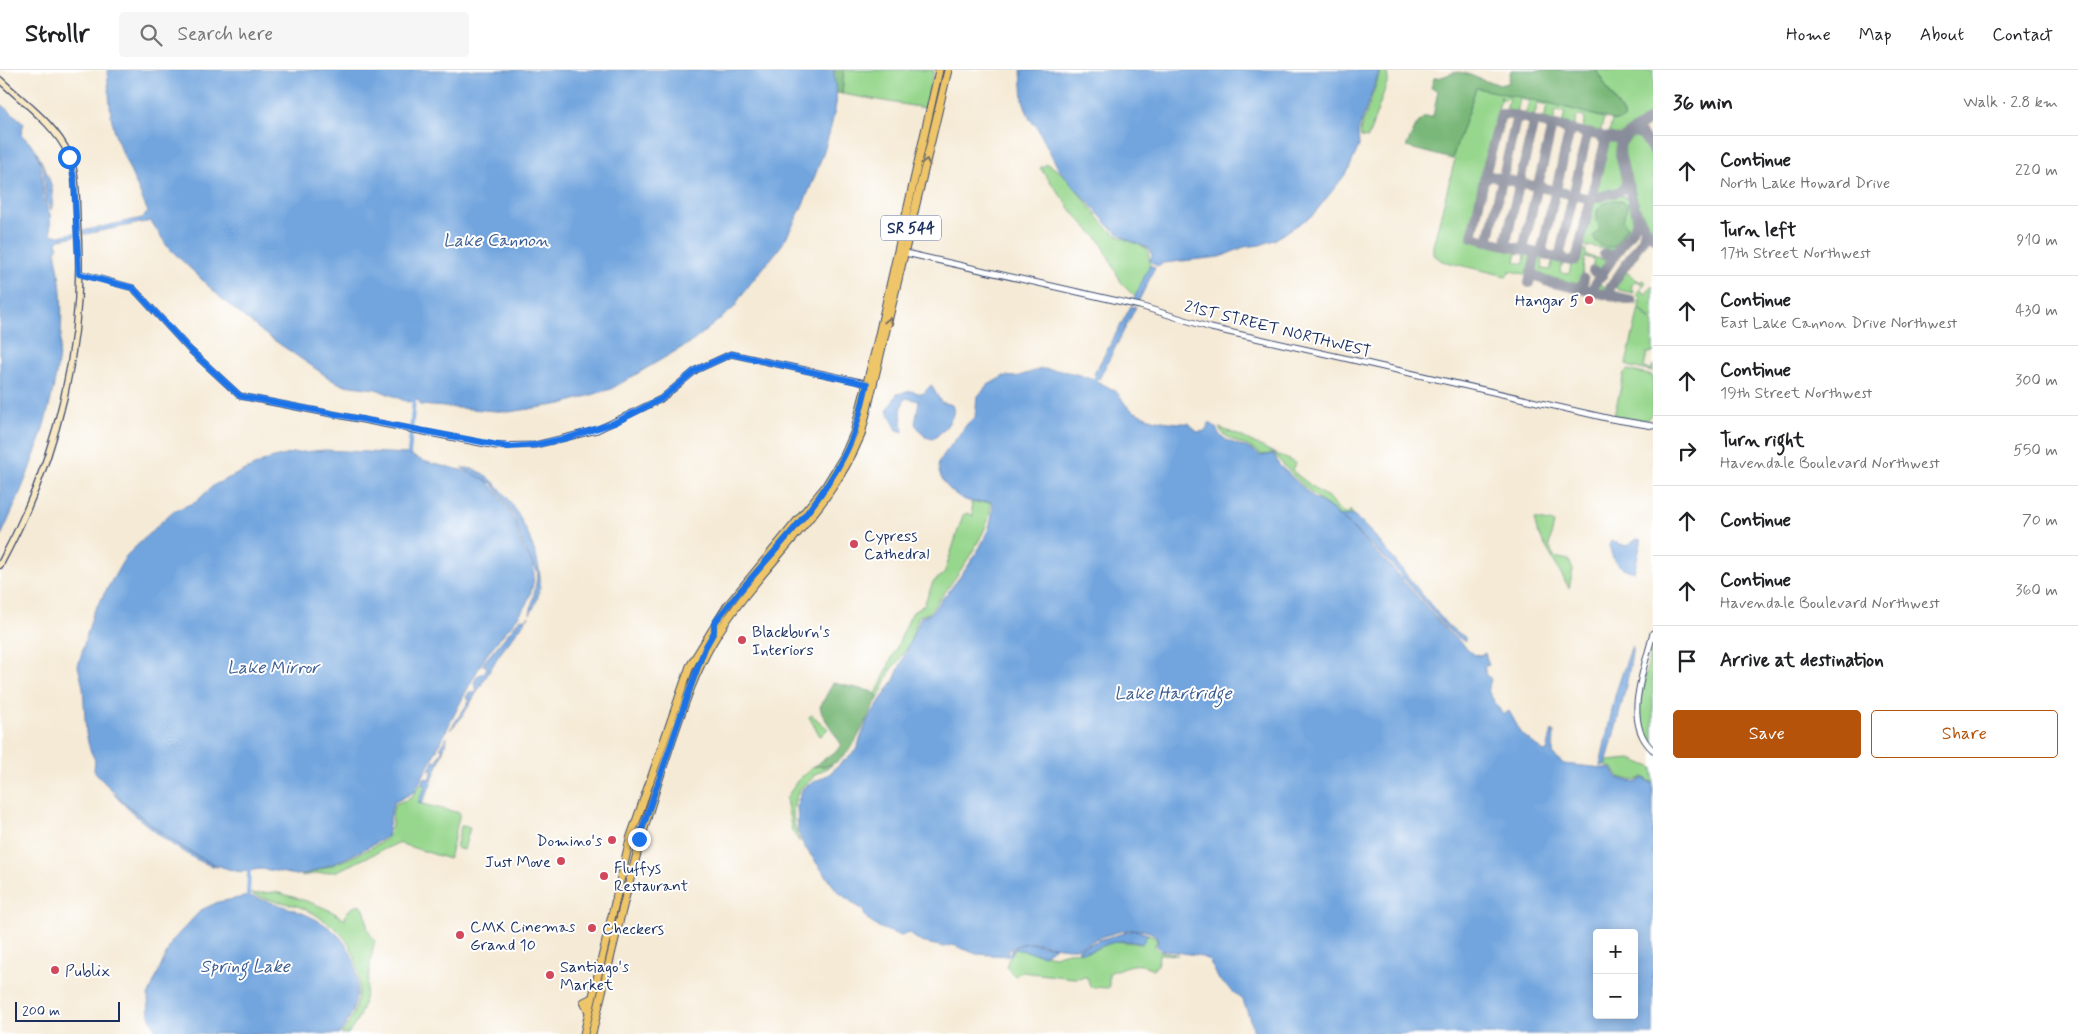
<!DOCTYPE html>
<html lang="en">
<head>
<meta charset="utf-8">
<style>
	:root { --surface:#fff; --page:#f6f6f6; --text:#202124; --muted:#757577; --line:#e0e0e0; --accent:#b45309 }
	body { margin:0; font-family:Mynerve,sans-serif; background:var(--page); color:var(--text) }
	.controls { position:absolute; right:15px; bottom:15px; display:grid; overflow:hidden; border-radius:5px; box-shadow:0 2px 12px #0003 }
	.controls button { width:45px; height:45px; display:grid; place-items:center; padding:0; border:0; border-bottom:1px solid var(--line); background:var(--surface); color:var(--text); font:25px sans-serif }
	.scale { position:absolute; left:15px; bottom:12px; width:105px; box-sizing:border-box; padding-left:5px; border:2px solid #1b2f5e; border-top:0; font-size:14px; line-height:18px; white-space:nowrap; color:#1b2f5e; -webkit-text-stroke:4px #fff; paint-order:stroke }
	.stop { position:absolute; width:15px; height:15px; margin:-11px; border:4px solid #1a73e8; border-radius:50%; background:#fff }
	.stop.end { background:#1a73e8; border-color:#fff; box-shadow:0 1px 5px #0008 }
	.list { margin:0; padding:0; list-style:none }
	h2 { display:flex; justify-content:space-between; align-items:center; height:65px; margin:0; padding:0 20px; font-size:21px }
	h2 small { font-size:16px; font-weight:400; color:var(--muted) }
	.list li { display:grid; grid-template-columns:32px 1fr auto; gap:15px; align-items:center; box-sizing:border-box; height:70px; padding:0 20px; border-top:1px solid var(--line) }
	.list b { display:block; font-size:19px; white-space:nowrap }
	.list p { margin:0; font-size:16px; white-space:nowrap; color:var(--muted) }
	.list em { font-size:16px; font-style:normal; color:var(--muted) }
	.actions { display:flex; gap:10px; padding:15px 20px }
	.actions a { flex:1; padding:11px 0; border:1px solid var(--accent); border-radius:5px; text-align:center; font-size:18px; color:var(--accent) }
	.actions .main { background:var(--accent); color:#fff }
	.icon { flex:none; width:28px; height:28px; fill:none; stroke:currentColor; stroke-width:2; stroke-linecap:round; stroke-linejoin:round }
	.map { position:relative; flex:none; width:1653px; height:964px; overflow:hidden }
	header { display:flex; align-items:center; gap:30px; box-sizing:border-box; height:70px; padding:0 25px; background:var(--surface); border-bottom:1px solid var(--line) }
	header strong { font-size:24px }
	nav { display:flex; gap:28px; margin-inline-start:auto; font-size:18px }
	.search { width:350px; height:45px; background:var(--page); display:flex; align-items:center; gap:12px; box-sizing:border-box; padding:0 18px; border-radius:5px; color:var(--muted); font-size:19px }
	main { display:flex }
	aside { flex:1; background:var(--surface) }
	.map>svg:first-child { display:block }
	.green { fill:#97d78d; stroke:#598376 }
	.forest { fill:#79b878; stroke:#4a746b }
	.water { fill:#72a5de; stroke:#466a9e; fill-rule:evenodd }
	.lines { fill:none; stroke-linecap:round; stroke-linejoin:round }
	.canal { stroke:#72a5de; stroke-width:4 }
	.taxiway { stroke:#888c9a; stroke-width:10 }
	.tertiary-casing { stroke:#3c4b70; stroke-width:7 }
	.secondary-casing { stroke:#3c4b70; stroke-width:8 }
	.primary-casing { stroke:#3c4b70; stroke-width:9 }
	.tertiary { stroke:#fff; stroke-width:5 }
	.secondary { stroke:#f8e8c3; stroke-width:5.5 }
	.primary { stroke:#eec569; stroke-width:7 }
	.oneway { stroke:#7a7263 }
	.route { stroke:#1a73e8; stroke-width:6 }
	.poi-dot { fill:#d1495b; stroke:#fff; stroke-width:2 }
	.labels { text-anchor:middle; stroke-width:4; stroke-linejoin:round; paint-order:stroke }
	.shield { fill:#fff; stroke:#5f6d8e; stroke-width:1 }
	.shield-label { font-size:15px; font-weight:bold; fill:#1b2f5e }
	.poi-label { font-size:16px; fill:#1b2f5e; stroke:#fff; text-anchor:start }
	.street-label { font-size:16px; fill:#1b2f5e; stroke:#fff }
	.water-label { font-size:18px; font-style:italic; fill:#3e5e91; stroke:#fff }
</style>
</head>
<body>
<header>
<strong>Strollr</strong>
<div class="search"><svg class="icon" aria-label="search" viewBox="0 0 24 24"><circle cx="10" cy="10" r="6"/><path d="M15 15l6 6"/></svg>Search here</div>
<nav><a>Home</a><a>Map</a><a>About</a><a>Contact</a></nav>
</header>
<main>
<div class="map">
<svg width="1653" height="964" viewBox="0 0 1653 964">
	<rect width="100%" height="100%" fill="#fff"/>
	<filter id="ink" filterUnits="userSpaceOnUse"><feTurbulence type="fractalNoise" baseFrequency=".02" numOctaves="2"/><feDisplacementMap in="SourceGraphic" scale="10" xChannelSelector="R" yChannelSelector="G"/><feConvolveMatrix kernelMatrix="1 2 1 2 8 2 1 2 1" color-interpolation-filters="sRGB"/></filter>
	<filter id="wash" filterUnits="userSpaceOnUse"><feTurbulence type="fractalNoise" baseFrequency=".0096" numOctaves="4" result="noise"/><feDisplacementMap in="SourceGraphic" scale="20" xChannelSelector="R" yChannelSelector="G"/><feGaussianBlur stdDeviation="1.12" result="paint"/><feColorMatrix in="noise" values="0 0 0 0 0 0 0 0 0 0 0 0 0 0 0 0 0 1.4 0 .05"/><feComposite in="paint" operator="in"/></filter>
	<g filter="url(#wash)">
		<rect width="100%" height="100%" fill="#f5ead5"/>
		<g class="green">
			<polygon points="844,0 934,0 925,38 842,24"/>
			<polygon points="1381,0 1387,0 1388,10 1368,68 1361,67 1360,61"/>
			<polygon points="1596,0 1653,0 1653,42 1620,65 1609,65 1612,50 1617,51 1625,47"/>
			<polygon points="1476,18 1552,34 1604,48 1600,63 1583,58 1585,47 1577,46 1574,57 1562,54 1565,43 1556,40 1553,52 1544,50 1547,35 1538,33 1534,47 1525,46 1529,31 1520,29 1517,43 1506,42 1509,27 1502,31 1501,26 1468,170 1517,181 1515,192 1524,194 1525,184 1532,185 1533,189 1529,205 1510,201 1506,206 1442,191 1433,184 1433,176 1454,93 1455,90 1452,89"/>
			<polygon points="1636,65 1642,69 1653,87 1653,162 1640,140 1623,81 1626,72"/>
			<polygon points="1610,69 1617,73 1616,86 1623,114 1618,120 1600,125 1596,119 1607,72"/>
			<path d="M1047 94C1071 104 1090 142 1110 160 1122 170 1135 172 1148 179L1150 195 1135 227 1122 214 1101 172 1075 145 1040 98Z"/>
			<polygon points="1619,125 1627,128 1634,152 1615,181 1588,176 1587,178 1583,172 1592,134"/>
			<polygon points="1583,179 1586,180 1586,185 1608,191 1601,202 1592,199 1594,189 1585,187 1580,217 1550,210 1535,198 1538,186 1545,189 1541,192 1543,193 1542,199 1550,200 1553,190 1563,192 1560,203 1569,204 1571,195 1579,190"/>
			<polygon points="1637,182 1639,184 1626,202 1640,212 1642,210 1646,212 1640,220 1646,224 1652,216 1653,218 1653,252 1639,237 1640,229 1637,223 1643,215 1636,210 1631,217 1634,223 1619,220 1615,216"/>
			<polygon points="1599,213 1611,221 1635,227 1637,235 1632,232 1632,229 1598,221 1596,217"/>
			<polygon points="1639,238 1653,254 1653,283 1647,283 1644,298 1651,300 1653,295 1653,302 1631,297 1626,294"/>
			<polygon points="1628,300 1653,306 1653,342 1646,351 1614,346 1624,303"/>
			<path d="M1219 358C1238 364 1251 371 1268 380 1278 385 1287 388 1296 394L1293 399 1295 403 1319 422 1330 428 1339 440 1348 444 1350 440 1354 445 1340 446C1332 437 1323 434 1315 426 1306 419 1278 392 1275 383L1262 385C1249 373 1227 373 1219 358Z"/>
			<path d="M990 432C997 456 945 522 929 543L919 546 908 576 897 593 891 599 878 629 876 624 910 547 913 542 924 535 933 512 944 504 963 445 968 443 973 446 971 433Z"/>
			<polygon points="1534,449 1554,453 1549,476 1554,487 1569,490 1573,500 1569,518 1537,461"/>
			<polygon points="1653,572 1653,678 1642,662 1638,641"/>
			<polygon points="812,645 828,659 822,665 820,666 809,647"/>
			<polygon points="1631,689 1653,698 1653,713 1643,707 1636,711 1619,707 1613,698 1606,696 1607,691"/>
			<path d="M832 695 814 705C812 712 805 713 801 718 789 735 793 755 800 772L792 761 786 729 797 711 814 696Z"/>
			<path d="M421 714 426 715 418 733 460 743 449 789 398 773 337 801 301 806C316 802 383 777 389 765 394 756 391 744 395 734L411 728Z"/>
			<polygon points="461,756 470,757 464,780 456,778"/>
			<path d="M276 822C299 829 326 835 345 850 345 840 353 836 361 835 371 847 361 856 375 870 366 902 371 937 348 964H341C364 937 366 891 341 864 334 856 322 849 313 843 295 832 270 832 251 824Z"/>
			<path d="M1148 864 1157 867 1155 877 1160 881 1178 885 1159 884 1158 895 1152 899C1138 890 1124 897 1109 903V918L1090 917 1087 907 1073 908 1022 902 1015 906 1006 897 1009 888 1015 879 1055 886 1067 882 1093 881 1100 875 1118 871 1141 874Z"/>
		</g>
		<g class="forest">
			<polygon points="834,0 844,0 842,24 837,23 833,8"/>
			<path d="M1511 0H1596L1625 48 1617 51 1552 34 1476 18 1452 89 1406 77 1417 54 1424 47H1433L1438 20 1431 18 1434 8C1442 8 1446 5 1453 3 1464 0 1471 6 1480 9 1486 12 1492 11 1499 15L1508 13Z"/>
			<path d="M1615 130 1622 131 1628 135 1623 150 1627 157 1614 177C1605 178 1597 176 1593 167L1600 158 1597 151V140L1603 134Z"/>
			<path d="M833 613 870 621 876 624 878 629C862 652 851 702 814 696L838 680 841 674 822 644 820 637Z"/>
		</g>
		<g class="water">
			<path d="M107 0H834C833 12 838 22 836 34 829 76 805 136 783 173 774 187 738 225 736 236L693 271 611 319 562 334 509 342 420 335 419 330 408 332 376 319 343 315 332 310 265 264 223 230 167 176 151 151 60 169 57 172C59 178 55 180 56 186 76 281 40 383 0 468V33L24 53 21 64 35 78 41 96 44 130 50 144 51 164 59 166 142 148 148 142 116 68 111 46Z"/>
			<polygon points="1021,0 1380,0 1358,61 1359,76 1348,101 1313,145 1274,170 1260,175 1244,177 1220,187 1163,193 1157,196 1150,191 1152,185 1149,178 1128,170 1111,158 1058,98 1037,57 1030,50 1023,30"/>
			<path d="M37 83C46 100 57 120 51 140L46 130 43 96Z"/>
			<polygon points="1150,195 1155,198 1137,234 1132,233"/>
			<polygon points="1131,236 1136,237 1099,309 1094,304"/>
			<path d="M1041 299C1065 299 1095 308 1115 321 1121 325 1122 331 1127 336 1140 349 1171 354 1189 353L1197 362 1205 361 1209 353C1218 356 1216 362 1222 367 1234 376 1250 376 1261 386L1274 384 1279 395 1314 428 1329 437 1347 453 1390 496 1447 561 1475 585 1480 586 1485 583 1489 595 1484 597 1487 605 1491 609 1488 621 1503 645 1509 641 1522 664 1544 682 1547 681 1552 660 1554 663 1553 685 1564 694 1612 699 1618 708 1636 713 1643 708 1653 714V964H1255L1243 930 1219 910 1209 890 1197 885 1161 880 1157 876 1158 867C1142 853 1114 862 1096 869 1089 872 1082 877 1075 878 1050 879 1030 864 1008 881V886L976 884 953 875 944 877 921 872 909 863 901 866C888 860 866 856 863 840L838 822 804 776 798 762 797 734 803 718 829 704 856 680 868 649 894 610 921 547 930 544C951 517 998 468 992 432 986 430 980 433 973 432 956 430 934 408 939 391L968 353 975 348 977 327 988 315 1004 306 1016 307ZM1597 863H1634V945H1597Z"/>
			<path d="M931 315 941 332 952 335C958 346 943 362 933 369L925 367 915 354 919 331 905 328 901 339 903 362 897 360 887 341 897 324 911 321 923 324Z"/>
			<path d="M325 380 409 384C434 400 466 394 490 414 493 416 510 443 513 448 517 456 518 466 521 474 525 484 535 492 534 504 532 545 501 560 483 591 458 633 439 679 414 722L393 733 387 766C374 776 313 805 297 805 285 804 274 800 263 799 254 799 246 803 236 801 191 792 128 738 96 704L94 700 95 690 90 680 86 663 83 617 78 596 93 543 126 486 173 441 196 432 214 415 267 390 292 383Z"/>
			<path d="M462 398C499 395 534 467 539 499 542 515 539 530 530 544L538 503 523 475 515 448 493 414Z"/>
			<polygon points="1354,445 1374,465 1448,556 1465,567 1465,572 1448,560 1392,495 1340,446"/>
			<path d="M1637 469 1641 470V473L1634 502C1618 498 1609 489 1610 471L1627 476Z"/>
			<polygon points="529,546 499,585 462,647 450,660 470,630 466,628 469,622 475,623 477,620 474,613 477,606 485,602 487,597 483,595 485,591 521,548 526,550"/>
			<path d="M1632 575C1635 587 1611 678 1605 696L1600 695 1616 622Z"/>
			<path d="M447 667C443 685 436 699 430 716 428 723 424 727 422 734L418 733 426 715 421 714 424 708 429 709 433 701 429 700 434 690 437 691 443 678H440Z"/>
			<path d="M113 723C146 752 179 779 218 797 192 795 131 745 113 723Z"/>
			<path d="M249 826C297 840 358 853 357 915 357 932 350 951 339 964H161L156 960 149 945 148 926 172 871 201 840 218 832Z"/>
			<path d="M1135 860 1148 864 1142 874C1112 864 1104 881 1080 882L1078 879 1099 870Z"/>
			<polygon points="1028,873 1055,877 1044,885 1015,879 1010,886 1010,882 1017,876"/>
		</g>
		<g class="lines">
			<g class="canal">
				<polyline points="1094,311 1099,302"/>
				<polyline points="409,384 414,329"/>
				<polyline points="248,826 249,802"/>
			</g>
			<g class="taxiway">
				<polyline points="1630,62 1642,64 1653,81"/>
				<path d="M1600 65 1605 72 1576 190 1570 191 1472 167 1485 105 1501 44 1512 45C1529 49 1614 72 1624 68"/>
				<path d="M1619 69C1622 74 1619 82 1621 88 1628 115 1633 147 1653 167"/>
				<polyline points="1621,73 1627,65 1653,47"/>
				<polyline points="1484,111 1491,106 1591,129 1621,121 1626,115 1627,109"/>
				<polyline points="1484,171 1489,168 1516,50 1522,47"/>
				<polyline points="1509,177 1506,172 1533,55 1530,49"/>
				<polyline points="1518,179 1522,179 1524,175 1551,60 1547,53"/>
				<polyline points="1604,184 1615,187"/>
				<polyline points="1547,186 1542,179 1569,64 1566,57"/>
				<polyline points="1565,190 1560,183 1586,69 1588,64 1592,63"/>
				<polyline points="1593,201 1603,205"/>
				<polyline points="1531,203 1545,211 1631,230"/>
				<polyline points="1529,213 1536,184"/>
				<polyline points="1610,218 1643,169 1645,159"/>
				<polyline points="1581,219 1584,209"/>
				<polyline points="1587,220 1591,220 1635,156 1638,147"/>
			</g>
		</g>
	</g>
	<g filter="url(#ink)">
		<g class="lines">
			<g class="tertiary-casing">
				<g id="tertiary">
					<polyline points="901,182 1140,236 1211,258 1366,293 1611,349 1653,356"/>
					<polyline points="79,203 133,218 189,279 240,326 496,376 535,375 597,360 661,329 696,300 731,284 870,314"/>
					<path d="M1653 563C1645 598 1621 652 1653 680"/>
				</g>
			</g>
			<g class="secondary-casing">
				<path id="secondary" d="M0 10C23 32 56 55 69 85 77 104 76 128 77 149 87 270 58 388 0 495"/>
			</g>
			<g class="primary-casing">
				<g id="primary">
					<polyline points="589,942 584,932 592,928"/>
					<polyline points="584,964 630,769 690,596 727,536 825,417 844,386 854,363 875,282 939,0"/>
					<path d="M592 964C615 868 636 776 668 682 681 644 693 605 714 570 758 496 827 447 861 365L948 0"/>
				</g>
			</g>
			<use href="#tertiary" class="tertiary"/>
			<use href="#secondary" class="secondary"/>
			<use href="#primary" class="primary"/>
		</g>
		<defs><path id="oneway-chevron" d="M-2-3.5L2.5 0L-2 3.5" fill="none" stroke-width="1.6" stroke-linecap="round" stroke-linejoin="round" transform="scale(1.25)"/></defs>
		<g class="oneway">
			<use href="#oneway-chevron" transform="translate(926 92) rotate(-77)"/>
			<use href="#oneway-chevron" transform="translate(889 251) rotate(-77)"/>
		</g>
	</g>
	<g class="lines" filter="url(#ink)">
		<path class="route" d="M69 87 74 108 79 204 133 218 189 279 240 326 508 377 535 375 567 368 614 353 661 329 696 300 731 284 867 314C861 338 856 363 844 386 812 449 755 497 714 554V562L705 578 687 627 639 769"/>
	</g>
	<g class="poi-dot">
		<circle cx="1589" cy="230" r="5"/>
		<circle cx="854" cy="474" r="5"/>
		<circle cx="742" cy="570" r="5"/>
		<circle cx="612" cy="770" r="5"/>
		<circle cx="561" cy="791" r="5"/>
		<circle cx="604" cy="806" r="5"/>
		<circle cx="592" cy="858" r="5"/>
		<circle cx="460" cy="865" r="5"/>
		<circle cx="55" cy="900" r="5"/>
		<circle cx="550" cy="905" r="5"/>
	</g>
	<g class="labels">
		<rect class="shield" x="881" y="145.5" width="60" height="25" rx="4"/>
		<g class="shield-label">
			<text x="911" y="163">SR 544</text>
		</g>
		<g class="poi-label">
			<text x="1579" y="236" text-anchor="end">Hangar 5</text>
			<text x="864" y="471">Cypress<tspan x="864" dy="18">Cathedral</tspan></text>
			<text x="752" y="567">Blackburn's<tspan x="752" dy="18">Interiors</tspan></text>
			<text x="602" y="776" text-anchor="end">Domino's</text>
			<text x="551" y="797" text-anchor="end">Just Move</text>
			<text x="614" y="803">Fluffys<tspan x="614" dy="18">Restaurant</tspan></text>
			<text x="470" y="862">CMX Cinemas<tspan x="470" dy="18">Grand 10</tspan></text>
			<text x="602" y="864">Checkers</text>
			<text x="560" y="902">Santiago's<tspan x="560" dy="18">Market</tspan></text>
			<text x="65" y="906">Publix</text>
		</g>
		<g class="street-label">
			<text transform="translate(1278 258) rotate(14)" y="6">21ST STREET NORTHWEST</text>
		</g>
		<g class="water-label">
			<text x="496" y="176">Lake Cannon</text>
			<text x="273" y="603">Lake Mirror</text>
			<text x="1173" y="629">Lake Hartridge</text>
			<text x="245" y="902">Spring Lake</text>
		</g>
	</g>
</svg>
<div class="controls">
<button>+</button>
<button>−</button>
</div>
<div class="scale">200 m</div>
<div class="stop" style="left:69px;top:87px"></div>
<div class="stop end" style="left:639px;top:769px"></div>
</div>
<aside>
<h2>36 min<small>Walk · 2.8 km</small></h2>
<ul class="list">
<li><svg class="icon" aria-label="ahead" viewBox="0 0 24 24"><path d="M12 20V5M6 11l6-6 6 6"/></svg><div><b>Continue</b><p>North Lake Howard Drive</p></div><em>220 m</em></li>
<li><svg class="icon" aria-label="left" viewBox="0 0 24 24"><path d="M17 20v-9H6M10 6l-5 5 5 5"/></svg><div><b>Turn left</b><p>17th Street Northwest</p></div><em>910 m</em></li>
<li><svg class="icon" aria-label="ahead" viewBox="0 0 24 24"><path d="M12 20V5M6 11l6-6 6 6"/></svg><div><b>Continue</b><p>East Lake Cannon Drive Northwest</p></div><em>430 m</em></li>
<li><svg class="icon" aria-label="ahead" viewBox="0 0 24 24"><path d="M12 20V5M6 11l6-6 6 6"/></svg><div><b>Continue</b><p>19th Street Northwest</p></div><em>300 m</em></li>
<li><svg class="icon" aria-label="right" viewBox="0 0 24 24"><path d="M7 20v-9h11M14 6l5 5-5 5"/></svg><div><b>Turn right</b><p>Havendale Boulevard Northwest</p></div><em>550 m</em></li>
<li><svg class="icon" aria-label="ahead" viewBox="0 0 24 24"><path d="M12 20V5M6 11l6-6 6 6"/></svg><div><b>Continue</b></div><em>70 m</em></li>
<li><svg class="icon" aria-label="ahead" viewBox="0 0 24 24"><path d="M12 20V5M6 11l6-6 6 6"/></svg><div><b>Continue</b><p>Havendale Boulevard Northwest</p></div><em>360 m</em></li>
<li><svg class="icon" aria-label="arrive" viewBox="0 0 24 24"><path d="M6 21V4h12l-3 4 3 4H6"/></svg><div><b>Arrive at destination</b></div></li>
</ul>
<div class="actions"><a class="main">Save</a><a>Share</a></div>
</aside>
</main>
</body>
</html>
